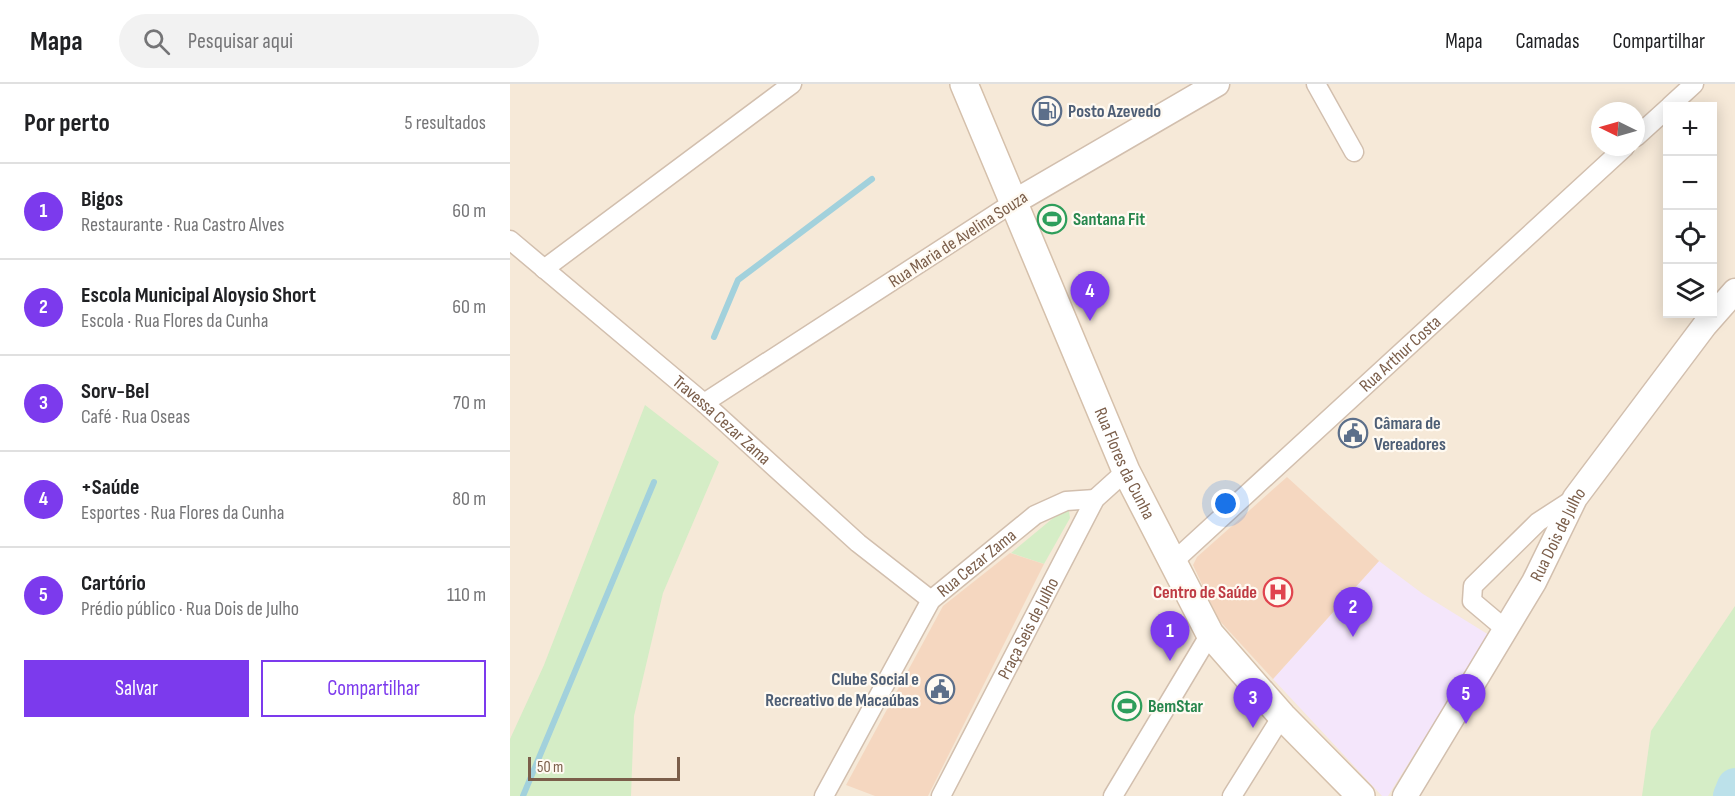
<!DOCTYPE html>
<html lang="pt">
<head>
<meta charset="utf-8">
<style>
	:root { --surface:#fff; --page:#f2f2f2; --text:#202124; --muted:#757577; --line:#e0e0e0; --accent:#7c3aed }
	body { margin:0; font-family:"Sofia Sans Condensed",sans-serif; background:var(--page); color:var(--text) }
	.controls { position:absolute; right:18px; top:18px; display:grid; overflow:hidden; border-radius:0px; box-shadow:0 3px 15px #0003 }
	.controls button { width:54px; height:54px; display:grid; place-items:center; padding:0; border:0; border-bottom:2px solid var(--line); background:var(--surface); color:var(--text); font:30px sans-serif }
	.compass { position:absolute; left:1081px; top:18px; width:54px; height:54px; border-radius:50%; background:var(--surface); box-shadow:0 3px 15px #0003; rotate:275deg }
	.scale { position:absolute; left:18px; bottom:15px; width:152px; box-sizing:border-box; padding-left:6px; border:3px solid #7b5e4a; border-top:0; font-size:16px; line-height:21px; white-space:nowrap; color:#7b5e4a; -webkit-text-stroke:4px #fffaf2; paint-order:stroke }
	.you { position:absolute; left:716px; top:420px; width:21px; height:21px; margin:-15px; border:4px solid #fff; border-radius:50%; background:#1a73e8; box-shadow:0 0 0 9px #1a73e833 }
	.badge { display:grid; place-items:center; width:39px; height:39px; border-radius:50%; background:var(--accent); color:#fff; font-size:20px; font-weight:700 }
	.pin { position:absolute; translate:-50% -50px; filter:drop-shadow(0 2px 3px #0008) }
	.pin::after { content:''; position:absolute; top:32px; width:21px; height:18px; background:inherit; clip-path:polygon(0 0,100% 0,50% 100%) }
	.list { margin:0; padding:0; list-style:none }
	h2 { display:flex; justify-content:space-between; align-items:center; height:78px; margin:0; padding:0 24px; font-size:26px }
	h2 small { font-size:20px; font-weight:400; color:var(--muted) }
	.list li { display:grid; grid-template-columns:39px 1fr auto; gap:18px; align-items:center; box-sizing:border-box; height:96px; padding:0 24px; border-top:2px solid var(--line) }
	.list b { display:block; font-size:22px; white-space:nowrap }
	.list p { margin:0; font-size:20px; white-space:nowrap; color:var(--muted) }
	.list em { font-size:20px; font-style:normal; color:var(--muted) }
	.actions { display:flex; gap:12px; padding:18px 24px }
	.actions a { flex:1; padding:14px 0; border:2px solid var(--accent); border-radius:0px; text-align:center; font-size:21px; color:var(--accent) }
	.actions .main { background:var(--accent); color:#fff }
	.icon { flex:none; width:33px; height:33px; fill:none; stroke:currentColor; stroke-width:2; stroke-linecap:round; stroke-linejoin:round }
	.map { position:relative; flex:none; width:1225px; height:712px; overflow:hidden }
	header { display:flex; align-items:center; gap:36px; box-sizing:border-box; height:84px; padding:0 30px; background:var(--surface); border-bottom:2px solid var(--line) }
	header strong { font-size:28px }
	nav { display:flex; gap:33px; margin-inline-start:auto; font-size:21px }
	.search { width:420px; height:54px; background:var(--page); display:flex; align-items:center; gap:15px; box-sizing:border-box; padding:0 21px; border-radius:33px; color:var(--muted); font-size:22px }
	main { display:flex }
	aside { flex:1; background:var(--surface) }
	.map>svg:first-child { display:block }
	.residential { fill:#f6e9d8; fill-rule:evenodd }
	.education { fill:#f4e6fb }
	.green { fill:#d5edc6 }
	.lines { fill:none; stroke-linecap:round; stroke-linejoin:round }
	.stream { stroke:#a2d1dc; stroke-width:6 }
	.river { stroke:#bce1ea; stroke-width:36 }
	.building { fill:#f5d7c0 }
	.minor-casing { stroke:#d2bfae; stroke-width:21 }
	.tertiary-casing { stroke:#d2bfae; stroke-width:27 }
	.secondary-casing { stroke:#d5c0ab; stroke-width:30 }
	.minor { stroke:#fff; stroke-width:18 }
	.tertiary { stroke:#fff; stroke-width:24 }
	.secondary { stroke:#fff; stroke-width:27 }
	.labels { text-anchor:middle; stroke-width:4.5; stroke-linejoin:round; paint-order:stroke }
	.service-label { font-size:18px; font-weight:bold; fill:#4e5e75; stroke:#fffaf2; text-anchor:start }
	.leisure-label { font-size:18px; font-weight:bold; fill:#27864d; stroke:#fffaf2; text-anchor:start }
	.street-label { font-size:18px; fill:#7b5e4a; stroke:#fffaf2 }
	.health-label { font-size:18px; font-weight:bold; fill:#be3a42; stroke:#fffaf2; text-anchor:end }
</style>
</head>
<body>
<header>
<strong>Mapa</strong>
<div class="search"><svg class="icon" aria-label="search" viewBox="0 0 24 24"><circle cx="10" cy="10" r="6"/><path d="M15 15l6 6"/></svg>Pesquisar aqui</div>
<nav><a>Mapa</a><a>Camadas</a><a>Compartilhar</a></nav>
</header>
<main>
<aside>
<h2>Por perto<small>5 resultados</small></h2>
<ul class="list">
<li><span class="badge">1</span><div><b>Bigos</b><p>Restaurante · Rua Castro Alves</p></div><em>60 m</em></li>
<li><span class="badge">2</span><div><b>Escola Municipal Aloysio Short</b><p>Escola · Rua Flores da Cunha</p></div><em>60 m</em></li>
<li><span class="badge">3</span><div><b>Sorv-Bel</b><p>Café · Rua Oseas</p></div><em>70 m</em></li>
<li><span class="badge">4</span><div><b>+Saúde</b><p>Esportes · Rua Flores da Cunha</p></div><em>80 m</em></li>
<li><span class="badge">5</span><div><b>Cartório</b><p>Prédio público · Rua Dois de Julho</p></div><em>110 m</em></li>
</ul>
<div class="actions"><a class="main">Salvar</a><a>Compartilhar</a></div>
</aside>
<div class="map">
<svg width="1225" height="712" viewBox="0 0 1225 712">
	<rect width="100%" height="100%" fill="#fef7ea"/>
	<path class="residential" d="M0 0H1225V712H0ZM1158 22H1202V230H1158ZM1090 27H1126V63H1090Z"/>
	<polygon class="education" points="869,477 913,510 979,551 878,712 872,712 763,595"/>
	<g class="green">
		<polygon points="135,321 209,378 153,509 124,632 121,712 0,712 0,655 34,581"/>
		<polygon points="554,425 559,427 560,434 534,480 501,469"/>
		<polygon points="1225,522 1225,712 1132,712 1141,647"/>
	</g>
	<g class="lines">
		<g class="stream">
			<polyline points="204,253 228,196 362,95"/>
			<polyline points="13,712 144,398"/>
		</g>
		<polyline class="river" points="1221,712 1225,702"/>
	</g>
	<g class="building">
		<polygon points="777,393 869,477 763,595 708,535 683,481 687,473"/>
		<polygon points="500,469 534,480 418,712 365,712 336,701 433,522"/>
	</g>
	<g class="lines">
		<g class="minor-casing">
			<g id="minor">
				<polyline points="806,0 844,68"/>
				<polyline points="1160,22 1184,0"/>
				<polyline points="1126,53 1158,24"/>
				<path id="s1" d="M0 156 194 319 348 459 421 516"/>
				<polyline points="34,185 282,0"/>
				<polyline points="194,319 504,118"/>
				<path id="s2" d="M663 478 1115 63"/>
				<polyline points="994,544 962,517 963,502 1028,438 1065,414"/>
				<path id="s3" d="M314 712 421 516 525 431 556 417 585 415"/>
				<path id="s4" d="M431 712 585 415 616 387"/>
				<polyline points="603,712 700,550"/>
				<polyline points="722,712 772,632"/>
			</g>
		</g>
		<g class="tertiary-casing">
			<g id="tertiary">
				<polyline points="504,118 707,0"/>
				<path id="s5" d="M895 712 1024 498 1065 414 1195 241 1225 207"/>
			</g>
		</g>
		<g class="secondary-casing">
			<g id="secondary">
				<path id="s6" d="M454 0 616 387 700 550 772 632 851 712"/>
			</g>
		</g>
		<use href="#minor" class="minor"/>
		<use href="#tertiary" class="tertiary"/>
		<use href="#secondary" class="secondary"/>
	</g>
	<defs>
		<g id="fuel-ring" transform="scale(1.5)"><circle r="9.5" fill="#fffaf2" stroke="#5c6f8a" stroke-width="1.5"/><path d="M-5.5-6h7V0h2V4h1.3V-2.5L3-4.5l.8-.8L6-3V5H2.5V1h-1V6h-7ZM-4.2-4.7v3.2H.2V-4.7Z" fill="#5c6f8a"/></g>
		<g id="stadium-ring" transform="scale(1.5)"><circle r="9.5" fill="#fffaf2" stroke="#2e9e5b" stroke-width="1.5"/><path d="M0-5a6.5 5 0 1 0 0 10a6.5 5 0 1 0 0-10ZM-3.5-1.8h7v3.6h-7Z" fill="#2e9e5b"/></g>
		<g id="civic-ring" transform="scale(1.5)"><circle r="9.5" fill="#fffaf2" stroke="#5c6f8a" stroke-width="1.5"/><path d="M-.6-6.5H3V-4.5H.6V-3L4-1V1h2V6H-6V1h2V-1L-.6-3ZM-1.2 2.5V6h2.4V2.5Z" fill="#5c6f8a"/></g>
		<g id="hospital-ring" transform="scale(1.5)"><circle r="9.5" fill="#fffaf2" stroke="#e0444e" stroke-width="1.5"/><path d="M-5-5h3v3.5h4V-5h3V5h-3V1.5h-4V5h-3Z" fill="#e0444e"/></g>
	</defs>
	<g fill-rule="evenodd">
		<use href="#fuel-ring" x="537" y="27"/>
		<use href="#stadium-ring" x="542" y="135"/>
		<use href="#civic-ring" x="843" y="349"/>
		<use href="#hospital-ring" x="768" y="508"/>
		<use href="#civic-ring" x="430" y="605"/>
		<use href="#stadium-ring" x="617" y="622"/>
	</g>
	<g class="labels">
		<g class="service-label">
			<text x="558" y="33">Posto Azevedo</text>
			<text x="864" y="345">Câmara de<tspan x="864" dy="21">Vereadores</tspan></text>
			<text x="409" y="601" text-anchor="end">Clube Social e<tspan x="409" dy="21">Recreativo de Macaúbas</tspan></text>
		</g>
		<g class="leisure-label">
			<text x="563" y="141">Santana Fit</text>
			<text x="638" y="628">BemStar</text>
		</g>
		<g class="street-label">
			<text transform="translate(448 155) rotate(-33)" y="6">Rua Maria de Avelina Souza</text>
			<text dy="6" stroke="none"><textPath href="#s2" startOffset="308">Rua Arthur Costa</textPath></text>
			<text dy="6" stroke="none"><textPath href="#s1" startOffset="278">Travessa Cezar Zama</textPath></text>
			<text dy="6" stroke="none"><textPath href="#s6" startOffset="412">Rua Flores da Cunha</textPath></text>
			<text dy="6" stroke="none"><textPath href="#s5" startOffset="303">Rua Dois de Julho</textPath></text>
			<text dy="6" stroke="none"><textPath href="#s3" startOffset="282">Rua Cezar Zama</textPath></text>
			<text dy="6" stroke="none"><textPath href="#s4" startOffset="189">Praça Seis de Julho</textPath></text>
		</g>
		<g class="health-label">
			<text x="747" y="514">Centro de Saúde</text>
		</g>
	</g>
</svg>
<div class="controls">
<button>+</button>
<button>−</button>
<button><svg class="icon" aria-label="locate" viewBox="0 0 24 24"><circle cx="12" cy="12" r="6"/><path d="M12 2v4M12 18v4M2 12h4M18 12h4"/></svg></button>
<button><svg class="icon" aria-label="layers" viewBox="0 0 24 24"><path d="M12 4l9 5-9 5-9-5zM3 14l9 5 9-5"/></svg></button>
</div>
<svg class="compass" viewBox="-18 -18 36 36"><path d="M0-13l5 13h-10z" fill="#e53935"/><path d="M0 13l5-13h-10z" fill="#757577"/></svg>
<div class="scale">50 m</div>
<div class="you"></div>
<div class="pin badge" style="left:660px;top:577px">1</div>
<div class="pin badge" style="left:843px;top:553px">2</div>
<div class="pin badge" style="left:743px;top:644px">3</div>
<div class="pin badge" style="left:580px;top:237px">4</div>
<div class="pin badge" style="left:956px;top:640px">5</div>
</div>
</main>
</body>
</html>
